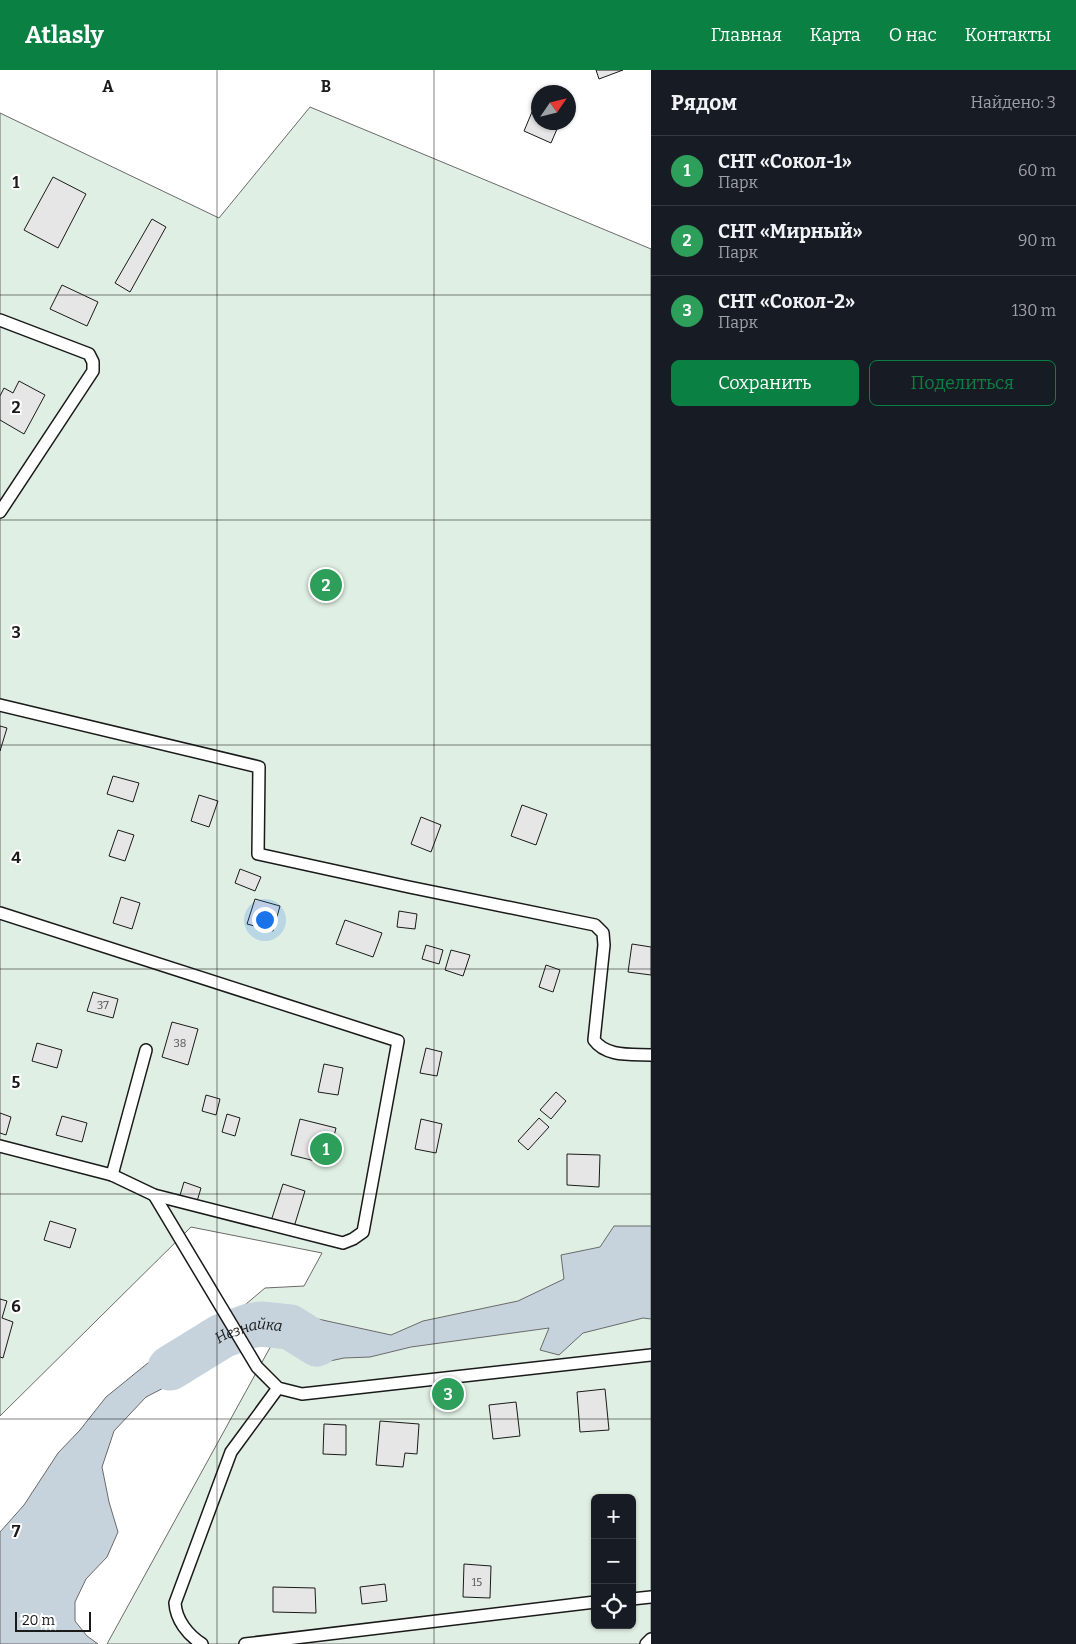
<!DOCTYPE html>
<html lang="ru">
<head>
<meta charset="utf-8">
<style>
	:root { --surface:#171b24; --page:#20242c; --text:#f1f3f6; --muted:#9ea1a6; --line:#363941; --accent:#0b8043 }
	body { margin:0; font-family:Bitter,serif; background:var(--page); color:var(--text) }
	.controls { position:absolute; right:15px; bottom:15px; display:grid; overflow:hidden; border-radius:8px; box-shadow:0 1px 4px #0004 }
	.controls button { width:45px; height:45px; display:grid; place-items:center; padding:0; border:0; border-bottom:1px solid var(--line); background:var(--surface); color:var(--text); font:25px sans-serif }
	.compass { position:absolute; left:531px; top:15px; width:45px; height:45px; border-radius:50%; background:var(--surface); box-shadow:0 1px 4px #0004; rotate:55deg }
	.scale { position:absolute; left:15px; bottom:12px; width:76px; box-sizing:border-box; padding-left:5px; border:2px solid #1a1a1a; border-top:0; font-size:14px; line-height:18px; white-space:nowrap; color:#1a1a1a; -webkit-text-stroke:4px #fff; paint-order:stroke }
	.you { position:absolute; left:264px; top:849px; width:18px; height:18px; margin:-12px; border:4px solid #fff; border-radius:50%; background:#1a73e8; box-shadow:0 0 0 8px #1a73e833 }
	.badge { display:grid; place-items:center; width:32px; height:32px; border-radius:50%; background:var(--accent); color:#fff; font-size:16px; font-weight:700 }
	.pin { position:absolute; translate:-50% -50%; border:2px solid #fff; box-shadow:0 1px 5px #0006 }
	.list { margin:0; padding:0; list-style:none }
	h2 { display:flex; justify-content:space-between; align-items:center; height:65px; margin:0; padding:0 20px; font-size:21px }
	h2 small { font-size:16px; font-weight:400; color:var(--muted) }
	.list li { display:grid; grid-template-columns:32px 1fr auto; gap:15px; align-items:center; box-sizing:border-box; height:70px; padding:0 20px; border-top:1px solid var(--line) }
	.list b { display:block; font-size:19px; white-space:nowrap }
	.list p { margin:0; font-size:16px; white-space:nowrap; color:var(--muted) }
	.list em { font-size:16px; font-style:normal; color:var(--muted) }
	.actions { display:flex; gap:10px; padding:15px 20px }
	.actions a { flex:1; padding:11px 0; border:1px solid var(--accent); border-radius:8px; text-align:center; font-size:18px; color:var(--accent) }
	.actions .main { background:var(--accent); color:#fff }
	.icon { flex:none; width:28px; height:28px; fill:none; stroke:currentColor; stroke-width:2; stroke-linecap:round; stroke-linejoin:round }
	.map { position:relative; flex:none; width:651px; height:1574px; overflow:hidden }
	header { display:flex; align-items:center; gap:30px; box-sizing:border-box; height:70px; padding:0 25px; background:var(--accent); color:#fff }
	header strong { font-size:24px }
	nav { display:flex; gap:28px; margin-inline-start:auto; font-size:18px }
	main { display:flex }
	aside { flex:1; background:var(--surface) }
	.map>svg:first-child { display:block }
	.green { fill:#e0efe3; stroke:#6a6a6a; fill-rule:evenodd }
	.water { fill:#c6d2dc; stroke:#6a6a6a }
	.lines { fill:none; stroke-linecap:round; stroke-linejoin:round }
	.river { stroke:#c6d2dc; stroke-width:45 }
	.building { fill:#e6e6e6; stroke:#1a1a1a }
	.service-casing { stroke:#1a1a1a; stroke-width:14 }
	.service { stroke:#fff; stroke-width:11 }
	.grid { fill:none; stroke:#1a1a1a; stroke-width:1; stroke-opacity:0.55 }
	.labels { text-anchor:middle; stroke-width:4; stroke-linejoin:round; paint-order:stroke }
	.number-label { font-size:11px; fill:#4d4d4d }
	.water-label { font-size:15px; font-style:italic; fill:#1a1a1a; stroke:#fff }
	.grid-label { font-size:16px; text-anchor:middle; font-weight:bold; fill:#1a1a1a; stroke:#fff; stroke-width:4; stroke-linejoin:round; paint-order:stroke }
</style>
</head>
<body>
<header>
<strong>Atlasly</strong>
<nav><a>Главная</a><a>Карта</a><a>О нас</a><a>Контакты</a></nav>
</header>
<main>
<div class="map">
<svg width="651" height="1574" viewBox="0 0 651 1574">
	<rect width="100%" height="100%" fill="#fff"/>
	<path class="green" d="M310 37 651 179V1574H107L289 1243 246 1234 265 1218 304 1216 322 1183 191 1157 0 1346V43L219 148ZM595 1428H632V1555H595Z"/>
	<g class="water">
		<polygon points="614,1156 651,1156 651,1249 643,1248 583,1263 559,1285 540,1280 549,1258 411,1277 370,1287 344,1288 311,1295 298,1271 260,1261 262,1246 286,1242 391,1265 423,1251 518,1231 564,1209 561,1185 600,1177"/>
		<polygon points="216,1256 229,1278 185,1307 146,1327 114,1361 102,1397 109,1432 118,1462 107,1487 86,1509 75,1532 75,1551 87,1566 98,1574 0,1574 0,1462 24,1435 58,1383 80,1360 106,1327 180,1267"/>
	</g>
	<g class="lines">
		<path class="river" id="s1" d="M170 1298 222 1266 249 1256 261 1254 290 1257 317 1274"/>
	</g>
	<g class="building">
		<polygon points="596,0 623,0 599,9"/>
		<polygon points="537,30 538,31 538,52 560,52 551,73 524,61"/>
		<polygon points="53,107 86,124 58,178 24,160"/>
		<polygon points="152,149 166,157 130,222 115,213"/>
		<polygon points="62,215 98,232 87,256 50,239"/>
		<polygon points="19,311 45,325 24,364 0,350 0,326 4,318 13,323"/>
		<polygon points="0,656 7,658 0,681"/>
		<polygon points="113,706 139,713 133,732 107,724"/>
		<polygon points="199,725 218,731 209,757 191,751"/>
		<polygon points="522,735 547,744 536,775 511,766"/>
		<polygon points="421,747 441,755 431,782 411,774"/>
		<polygon points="118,760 134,765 125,791 109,786"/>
		<polygon points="240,799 261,807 255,821 235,813"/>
		<polygon points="121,827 140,833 132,859 113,853"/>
		<polygon points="255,829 280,836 273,861 247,854"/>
		<polygon points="399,841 417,844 415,859 397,857"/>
		<polygon points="345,850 382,863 373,887 336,874"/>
		<polygon points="632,874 651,877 651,905 628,902"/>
		<polygon points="426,875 443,880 439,894 422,889"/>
		<polygon points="451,880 470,885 463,906 445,900"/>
		<polygon points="546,895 560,900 553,922 539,917"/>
		<polygon points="93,922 118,929 113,948 87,941"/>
		<polygon points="172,952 198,959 188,995 162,987"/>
		<polygon points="37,973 62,980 57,998 32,991"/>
		<polygon points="426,978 442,982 437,1006 420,1003"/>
		<polygon points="324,994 343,998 338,1025 318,1022"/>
		<polygon points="556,1022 566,1031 551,1049 540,1040"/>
		<polygon points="206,1025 220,1029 216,1045 202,1041"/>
		<polygon points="0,1043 11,1047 6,1065 0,1063"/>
		<polygon points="227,1044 240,1048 235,1066 222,1062"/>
		<polygon points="62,1046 87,1053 82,1072 56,1065"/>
		<polygon points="539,1048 549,1057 528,1080 518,1071"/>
		<polygon points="300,1049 336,1058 327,1094 291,1085"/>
		<polygon points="421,1049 442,1054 436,1083 415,1079"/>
		<polygon points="567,1084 600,1085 599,1117 567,1115"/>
		<polygon points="184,1112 201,1118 195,1138 178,1132"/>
		<polygon points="283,1114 305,1121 294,1157 271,1151"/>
		<polygon points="50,1151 76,1159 70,1178 44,1170"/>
		<polygon points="0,1229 7,1231 2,1248 13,1252 3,1288 0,1287"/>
		<polygon points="605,1319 609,1360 580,1362 577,1322"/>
		<polygon points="516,1332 520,1366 493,1369 489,1335"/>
		<polygon points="380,1351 419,1354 417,1384 405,1383 403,1397 376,1395"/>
		<polygon points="324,1354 346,1355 346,1385 323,1384"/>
		<polygon points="464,1494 491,1496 490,1528 463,1527"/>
		<polygon points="385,1514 387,1531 362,1534 360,1517"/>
		<polygon points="273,1517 315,1518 316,1543 273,1542"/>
	</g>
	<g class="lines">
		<g class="service-casing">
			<g id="service">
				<polyline points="0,250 89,284 93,292 93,301 0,442"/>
				<path d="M0 635 259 697 258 784 409 817 595 855 603 863 604 875 594 970C606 987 631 984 651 985"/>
				<polyline points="0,843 398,971 363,1162 353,1169 343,1173 154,1125 112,1105 0,1076"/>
				<polyline points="112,1105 146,980"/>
				<polyline points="154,1125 257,1297 278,1318 302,1324 651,1285"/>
				<polyline points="632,1529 651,1527"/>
				<path d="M202 1574C188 1565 176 1550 175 1533L231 1382 278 1318"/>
				<polyline points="245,1574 595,1532"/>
				<polyline points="646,1574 651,1569"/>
			</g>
		</g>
		<use href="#service" class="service"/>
	</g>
	<path class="grid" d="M217 0V1574M434 0V1574M0 225H651M0 450H651M0 675H651M0 899H651M0 1124H651M0 1349H651"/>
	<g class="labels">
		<g class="number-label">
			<text x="103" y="939">37</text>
			<text x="180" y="977">38</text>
			<text x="477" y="1516">15</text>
		</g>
		<g class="water-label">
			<text dy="5" stroke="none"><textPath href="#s1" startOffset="89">Незнайка</textPath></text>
		</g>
	</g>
	<g class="grid-label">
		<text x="108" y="22">A</text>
		<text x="326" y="22">B</text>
		<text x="16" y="118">1</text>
		<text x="16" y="343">2</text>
		<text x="16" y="568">3</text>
		<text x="16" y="793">4</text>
		<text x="16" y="1018">5</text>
		<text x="16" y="1242">6</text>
		<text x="16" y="1467">7</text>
	</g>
</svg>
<div class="controls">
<button>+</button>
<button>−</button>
<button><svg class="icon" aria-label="locate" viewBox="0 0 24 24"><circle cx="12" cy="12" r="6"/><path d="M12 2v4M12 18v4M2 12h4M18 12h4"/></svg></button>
</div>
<svg class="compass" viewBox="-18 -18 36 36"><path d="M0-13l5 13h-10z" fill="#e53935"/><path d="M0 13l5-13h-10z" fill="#9ea1a6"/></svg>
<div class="scale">20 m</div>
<div class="you"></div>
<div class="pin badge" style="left:326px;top:1079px;background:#2e9e5b">1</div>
<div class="pin badge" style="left:326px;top:515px;background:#2e9e5b">2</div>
<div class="pin badge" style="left:448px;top:1324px;background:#2e9e5b">3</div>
</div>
<aside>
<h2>Рядом<small>Найдено: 3</small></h2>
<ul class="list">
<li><span class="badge" style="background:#2e9e5b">1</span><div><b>СНТ «Сокол-1»</b><p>Парк</p></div><em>60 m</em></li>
<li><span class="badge" style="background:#2e9e5b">2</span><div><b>СНТ «Мирный»</b><p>Парк</p></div><em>90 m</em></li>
<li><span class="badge" style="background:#2e9e5b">3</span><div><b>СНТ «Сокол-2»</b><p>Парк</p></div><em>130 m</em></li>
</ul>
<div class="actions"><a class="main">Сохранить</a><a>Поделиться</a></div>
</aside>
</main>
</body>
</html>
